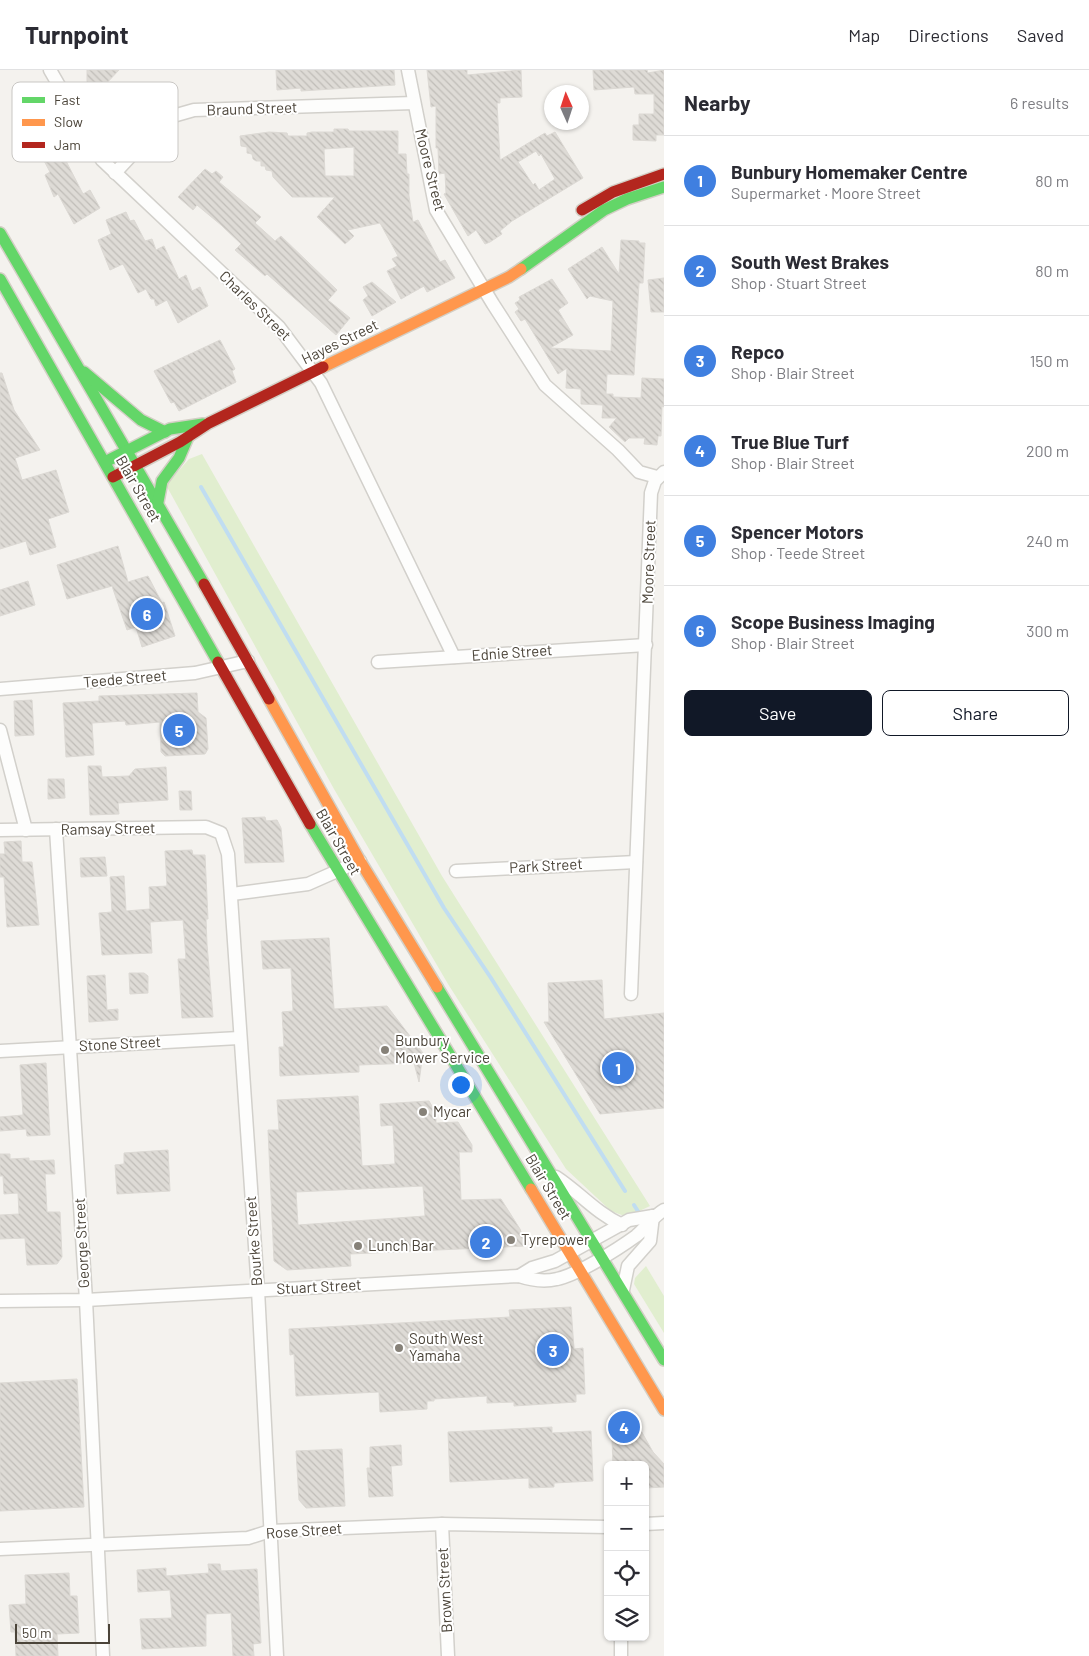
<!DOCTYPE html>
<html lang="en">
<head>
<meta charset="utf-8">
<style>
	:root { --surface:#fff; --page:#f7f7f7; --text:#2b2b33; --muted:#7c7c81; --line:#e1e1e2; --accent:#111827 }
	body { margin:0; font-family:Barlow,sans-serif; background:var(--page); color:var(--text) }
	.controls { position:absolute; right:15px; bottom:15px; display:grid; overflow:hidden; border-radius:8px; box-shadow:0 1px 4px #0004 }
	.controls button { width:45px; height:45px; display:grid; place-items:center; padding:0; border:0; border-bottom:1px solid var(--line); background:var(--surface); color:var(--text); font:25px sans-serif }
	.compass { position:absolute; left:544px; top:15px; width:45px; height:45px; border-radius:50%; background:var(--surface); box-shadow:0 1px 4px #0004; rotate:357deg }
	.scale { position:absolute; left:15px; bottom:12px; width:95px; box-sizing:border-box; padding-left:5px; border:2px solid #4b4439; border-top:0; font-size:14px; line-height:18px; white-space:nowrap; color:#4b4439; -webkit-text-stroke:4px #fff; paint-order:stroke }
	.you { position:absolute; left:460px; top:1014px; width:18px; height:18px; margin:-12px; border:4px solid #fff; border-radius:50%; background:#1a73e8; box-shadow:0 0 0 8px #1a73e833 }
	.badge { display:grid; place-items:center; width:32px; height:32px; border-radius:50%; background:var(--accent); color:#fff; font-size:16px; font-weight:700 }
	.pin { position:absolute; translate:-50% -50%; border:2px solid #fff; box-shadow:0 1px 5px #0006 }
	.list { margin:0; padding:0; list-style:none }
	h2 { display:flex; justify-content:space-between; align-items:center; height:65px; margin:0; padding:0 20px; font-size:21px }
	h2 small { font-size:16px; font-weight:400; color:var(--muted) }
	.list li { display:grid; grid-template-columns:32px 1fr auto; gap:15px; align-items:center; box-sizing:border-box; height:90px; padding:0 20px; border-top:1px solid var(--line) }
	.list b { display:block; font-size:19px; white-space:nowrap }
	.list p { margin:0; font-size:16px; white-space:nowrap; color:var(--muted) }
	.list em { font-size:16px; font-style:normal; color:var(--muted) }
	.actions { display:flex; gap:10px; padding:15px 20px }
	.actions a { flex:1; padding:11px 0; border:1px solid var(--accent); border-radius:8px; text-align:center; font-size:18px; color:var(--accent) }
	.actions .main { background:var(--accent); color:#fff }
	.icon { flex:none; width:28px; height:28px; fill:none; stroke:currentColor; stroke-width:2; stroke-linecap:round; stroke-linejoin:round }
	.map { position:relative; flex:none; width:664px; height:1586px; overflow:hidden }
	header { display:flex; align-items:center; gap:30px; box-sizing:border-box; height:70px; padding:0 25px; background:var(--surface); border-bottom:1px solid var(--line) }
	header strong { font-size:24px }
	nav { display:flex; gap:28px; margin-inline-start:auto; font-size:18px }
	main { display:flex }
	aside { flex:1; background:var(--surface) }
	.map>svg:first-child { display:block }
	.green { fill:#e1eecf }
	.lines { fill:none; stroke-linecap:round; stroke-linejoin:round }
	.stream { stroke:#c0ddf1; stroke-width:4 }
	.building { fill:url(#building-back-hatch); stroke:#dcd9d4; fill-rule:evenodd }
	.street-casing { stroke:#d2d0cb; stroke-width:15 }
	.fast-casing { stroke:#d3cfc5; stroke-width:14 }
	.slow-casing { stroke:#d3cfc5; stroke-width:14 }
	.jam-casing { stroke:#d3cfc5; stroke-width:14 }
	.street { stroke:#fdfdfc; stroke-width:12 }
	.fast { stroke:#63d668; stroke-width:11 }
	.slow { stroke:#ff974d; stroke-width:11 }
	.jam { stroke:#b3261e; stroke-width:11 }
	.poi-dot { fill:#868178; stroke:#fff; stroke-width:2 }
	.labels { text-anchor:middle; stroke-width:4; stroke-linejoin:round; paint-order:stroke }
	.street-label { font-size:15px; fill:#4b4439; stroke:#fff }
	.poi-label { font-size:15px; fill:#4b4439; stroke:#fff; text-anchor:start }
	.key { fill:#fff; stroke:#c9c7c4; stroke-width:1 }
	.key-label { font-size:14px; fill:#4b4439 }
</style>
</head>
<body>
<header>
<strong>Turnpoint</strong>
<nav><a>Map</a><a>Directions</a><a>Saved</a></nav>
</header>
<main>
<div class="map">
<svg width="664" height="1586" viewBox="0 0 664 1586">
	<defs>
		<pattern id="building-back-hatch" width="6" height="6" patternUnits="userSpaceOnUse" patternTransform="scale(1.25)"><rect width="6" height="6" fill="#dedbd6"/><path d="M-1 5l2 2M0 0l6 6M5-1l2 2" fill="none" stroke="#c0bdb8"/></pattern>
	</defs>
	<rect width="100%" height="100%" fill="#f4f2ee"/>
	<g class="green">
		<polygon points="202,384 442,806 650,1136 627,1147 611,1141 566,1099 448,914 334,719 166,415 189,389"/>
		<polygon points="646,1196 664,1226 664,1263 634,1214 635,1208"/>
	</g>
	<g class="lines">
		<g class="stream">
			<polyline points="201,417 444,838 491,908 625,1121"/>
			<polyline points="634,1135 641,1146"/>
		</g>
	</g>
	<g class="building">
		<polygon points="87,0 119,0 87,34"/>
		<polygon points="276,0 394,0 395,15 301,21 301,18 277,20"/>
		<path d="M427 0H467V5L521 0 522 27 500 28V33H497L500 90 545 63 547 66 555 62 583 108 512 151 500 161 502 164 490 172 485 174 476 160 468 166 444 124 446 123 445 103 439 104 438 78H436V36L431 37ZM536 81 539 86 541 84 555 109 539 120 535 113 533 115 518 92Z"/>
		<polygon points="593,0 647,0 648,3 664,0 664,65 656,65 656,71 633,70 633,55 639,55 639,44 654,44 654,24 635,24 634,17 594,20"/>
		<polygon points="59,59 70,83 64,87 83,124 90,120 100,138 74,154 58,124 54,127 45,105 50,102 34,72"/>
		<path d="M334 59H348L349 61H398V84H406L407 104H409V126L413 152 418 150 440 192 445 190 455 208 427 222 424 216 401 229 387 201 397 196 392 189 398 186 380 153 348 160 354 166 345 174 317 147 335 127H292L273 107 272 101 266 100 265 96H261V91H256L253 89 252 84 247 83V77L241 76 240 66 269 62 287 63 288 66H307V63L312 62H334ZM354 77V106H325L324 79Z"/>
		<polygon points="205,99 212,104 216,101 223,107 219,112 261,147 255,153 275,171 281,166 337,220 328,230 350,248 336,265 267,204 265,206 235,180 241,174 221,155 197,135 193,140 178,127"/>
		<polygon points="126,142 130,151 134,150 145,171 152,169 156,180 164,176 179,209 186,205 192,221 200,217 208,236 178,253 167,230 156,236 154,229 151,229 146,219 138,223 123,194 110,200 98,170 111,164 106,150"/>
		<polygon points="621,170 639,171 639,173 645,173 643,213 639,213 634,305 607,304 606,324 613,324 613,327 641,328 642,308 664,309 664,337 662,336 661,366 658,366 657,375 644,374 645,368 629,368 625,372 609,357 617,348 602,348 603,335 581,334 581,319 566,318 567,298 558,304 525,249 521,251 515,242 519,239 515,233 520,230 519,227 552,209 568,233 558,240 573,265 550,278 611,281 613,231 590,226 587,229 568,199 602,177 619,204"/>
		<polygon points="664,208 664,242 651,242 648,210"/>
		<polygon points="372,212 396,232 372,246 363,230 368,226 363,217"/>
		<polygon points="220,270 235,299 232,301 236,312 179,341 174,332 171,333 154,301"/>
		<polygon points="0,303 2,303 14,340 40,380 15,388 22,410 56,400 69,442 48,449 56,477 30,485 26,471 0,479"/>
		<polygon points="118,476 128,512 148,506 162,533 164,532 175,566 142,577 136,557 127,560 112,516 67,529 57,495"/>
		<polygon points="28,511 35,535 0,546 0,520"/>
		<polygon points="197,623 198,642 206,648 208,679 205,684 165,686 161,682 160,652 126,655 125,651 92,653 94,685 66,687 63,633 99,631 99,626"/>
		<polygon points="32,630 34,665 15,666 14,631"/>
		<polygon points="88,696 101,696 102,707 129,706 135,699 166,697 168,730 118,733 119,744 90,745"/>
		<polygon points="48,709 64,709 65,728 48,729"/>
		<polygon points="179,721 191,721 192,740 180,740"/>
		<polygon points="265,747 266,751 277,750 281,758 284,792 245,793 242,748"/>
		<polygon points="21,771 22,792 32,792 39,855 7,857 4,807 0,807 0,784 5,784 4,772"/>
		<polygon points="192,780 193,785 205,785 208,849 206,849 207,874 213,947 182,948 178,889 186,889 183,850 150,852 152,883 102,885 99,843 112,842 110,807 124,806 126,841 150,839 149,817 167,816 165,781"/>
		<polygon points="105,787 107,806 81,807 80,788"/>
		<polygon points="329,868 334,939 387,936 423,983 419,1012 414,993 359,995 359,1002 280,1006 279,977 284,977 282,942 293,941 291,898 263,899 261,871"/>
		<polygon points="129,903 144,903 148,906 148,923 130,924"/>
		<polygon points="105,905 107,940 118,939 118,950 89,952 87,906"/>
		<polygon points="602,910 604,949 664,943 664,1038 600,1044 544,952 549,952 548,913"/>
		<polygon points="46,993 50,1065 27,1066 26,1059 0,1061 0,1047 23,1045 20,995"/>
		<path d="M358 1026 362 1096 395 1094 393 1055 381 1056 380 1034 429 1031 436 1043V1053L458 1052 472 1075V1082H459L461 1130 501 1129 520 1159 526 1176 350 1184 351 1196 287 1200 274 1191 268 1060H279L277 1030ZM423 1116 425 1146 298 1155 296 1122Z"/>
		<polygon points="168,1080 170,1121 117,1124 115,1095 124,1094 124,1083"/>
		<polygon points="0,1084 10,1084 10,1089 29,1088 29,1091 54,1090 55,1104 45,1104 47,1142 60,1142 62,1187 57,1194 27,1195 25,1168 0,1169 0,1145 19,1144 18,1123 4,1124 3,1106 0,1106"/>
		<polygon points="571,1237 574,1279 583,1278 585,1324 576,1324 576,1332 514,1336 514,1332 487,1333 487,1326 434,1329 434,1331 427,1331 427,1339 380,1342 379,1322 296,1326 294,1284 290,1285 289,1259 510,1247 509,1240"/>
		<polygon points="77,1309 84,1437 0,1441 0,1313"/>
		<polygon points="631,1343 653,1382 664,1394 664,1417 646,1418 645,1395 613,1395 611,1344"/>
		<polygon points="552,1357 552,1363 591,1361 593,1411 554,1413 554,1417 529,1418 529,1408 450,1412 448,1362"/>
		<polygon points="401,1375 402,1395 391,1396 393,1426 369,1427 367,1398 370,1398 370,1377"/>
		<polygon points="342,1379 345,1436 306,1438 299,1430 296,1381"/>
		<polygon points="208,1494 220,1494 221,1501 257,1499 261,1573 253,1574 254,1586 233,1586 231,1543 206,1544 206,1576 142,1579 140,1549 172,1548 170,1520 138,1522 137,1500 166,1498 166,1506 209,1503"/>
		<polygon points="69,1503 70,1526 77,1526 79,1563 57,1564 58,1586 16,1586 15,1562 11,1562 9,1535 26,1534 25,1505"/>
	</g>
	<g class="lines">
		<g class="street-casing">
			<g id="street">
				<polyline points="50,0 102,90 279,257 321,313 454,587"/>
				<polyline points="408,0 436,140 493,234 545,315 618,380 639,402 657,407"/>
				<polyline points="115,103 166,48 194,40 414,33"/>
				<polyline points="378,592 646,575"/>
				<polyline points="0,619 195,603 248,591"/>
				<polyline points="0,660 26,760"/>
				<polyline points="56,759 86,1230 103,1586"/>
				<polyline points="0,760 206,757 221,763 228,784 258,1220 277,1586"/>
				<polyline points="456,801 636,792"/>
				<polyline points="232,824 308,814 360,791"/>
				<polyline points="631,924 651,423 655,411 664,402"/>
				<polyline points="0,981 239,968"/>
				<path d="M556 1107C579 1122 596 1143 622 1155"/>
				<polyline points="519,1206 532,1198 555,1191 629,1150 653,1146"/>
				<polyline points="623,1220 628,1196 650,1171 653,1146"/>
				<path d="M0 1231 86 1230 519 1206C531 1210 544 1212 557 1209 577 1205 618 1179 636 1166 646 1158 652 1147 664 1140"/>
				<polyline points="442,1454 448,1586"/>
				<polyline points="645,1454 664,1453"/>
				<polyline points="0,1479 248,1468 270,1461 442,1454 608,1457"/>
				<polyline points="621,1567 621,1586"/>
			</g>
		</g>
		<g class="fast-casing">
			<g id="fast">
				<polyline points="0,163 204,514"/>
				<polyline points="521,199 604,140 627,129 664,117"/>
				<polyline points="0,209 218,592"/>
				<polyline points="84,302 141,350 165,362"/>
				<polyline points="105,392 170,359 203,354"/>
				<polyline points="158,432 162,411 179,388 188,367"/>
				<polyline points="310,754 531,1119"/>
				<polyline points="437,917 664,1290"/>
			</g>
		</g>
		<g class="slow-casing">
			<g id="slow">
				<polyline points="323,297 509,207 521,199"/>
				<polyline points="269,629 360,791 437,917"/>
				<polyline points="531,1119 664,1340"/>
			</g>
		</g>
		<g class="jam-casing">
			<g id="jam">
				<polyline points="582,140 613,122 664,104"/>
				<polyline points="113,407 180,372 209,353 323,297"/>
				<polyline points="204,514 269,629"/>
				<polyline points="218,592 310,754"/>
			</g>
		</g>
		<use href="#street" class="street"/>
		<use href="#fast" class="fast"/>
		<use href="#slow" class="slow"/>
		<use href="#jam" class="jam"/>
	</g>
	<g class="poi-dot">
		<circle cx="385" cy="980" r="5"/>
		<circle cx="423" cy="1042" r="5"/>
		<circle cx="511" cy="1170" r="5"/>
		<circle cx="358" cy="1176" r="5"/>
		<circle cx="399" cy="1278" r="5"/>
	</g>
	<g class="labels">
		<g class="street-label">
			<text transform="translate(252 39) rotate(-2)" y="5">Braund Street</text>
			<text transform="translate(430 100) rotate(76)" y="5">Moore Street</text>
			<text transform="translate(255 236) rotate(44)" y="5">Charles Street</text>
			<text transform="translate(340 272) rotate(-26)" y="5">Hayes Street</text>
			<text transform="translate(138 419) rotate(60)" y="5">Blair Street</text>
			<text transform="translate(649 492) rotate(-88)" y="5">Moore Street</text>
			<text transform="translate(512 583) rotate(-4)" y="5">Ednie Street</text>
			<text transform="translate(125 609) rotate(-5)" y="5">Teede Street</text>
			<text transform="translate(108 759) rotate(-1)" y="5">Ramsay Street</text>
			<text transform="translate(338 772) rotate(60)" y="5">Blair Street</text>
			<text transform="translate(546 796) rotate(-3)" y="5">Park Street</text>
			<text transform="translate(120 974) rotate(-3)" y="5">Stone Street</text>
			<text transform="translate(548 1117) rotate(59)" y="5">Blair Street</text>
			<text transform="translate(254 1171) rotate(-94)" y="5">Bourke Street</text>
			<text transform="translate(82 1173) rotate(-93)" y="5">George Street</text>
			<text transform="translate(319 1217) rotate(-3)" y="5">Stuart Street</text>
			<text transform="translate(304 1461) rotate(-4)" y="5">Rose Street</text>
			<text transform="translate(445 1520) rotate(-93)" y="5">Brown Street</text>
		</g>
		<g class="poi-label">
			<text x="395" y="976">Bunbury<tspan x="395" dy="17">Mower Service</tspan></text>
			<text x="433" y="1047">Mycar</text>
			<text x="521" y="1175">Tyrepower</text>
			<text x="368" y="1181">Lunch Bar</text>
			<text x="409" y="1274">South West<tspan x="409" dy="17">Yamaha</tspan></text>
		</g>
	</g>
	<rect x="12" y="12" width="166" height="80" rx="8" class="key"/>
	<rect x="22" y="27" width="23" height="6" fill="#63d668"/>
	<rect x="22" y="49" width="23" height="7" fill="#ff974d"/>
	<rect x="22" y="72" width="23" height="6" fill="#b3261e"/>
	<g class="key-label">
		<text x="54" y="35">Fast</text>
		<text x="54" y="57">Slow</text>
		<text x="54" y="80">Jam</text>
	</g>
</svg>
<div class="controls">
<button>+</button>
<button>−</button>
<button><svg class="icon" aria-label="locate" viewBox="0 0 24 24"><circle cx="12" cy="12" r="6"/><path d="M12 2v4M12 18v4M2 12h4M18 12h4"/></svg></button>
<button><svg class="icon" aria-label="layers" viewBox="0 0 24 24"><path d="M12 4l9 5-9 5-9-5zM3 14l9 5 9-5"/></svg></button>
</div>
<svg class="compass" viewBox="-18 -18 36 36"><path d="M0-13l5 13h-10z" fill="#e53935"/><path d="M0 13l5-13h-10z" fill="#7c7c81"/></svg>
<div class="scale">50 m</div>
<div class="you"></div>
<div class="pin badge" style="left:618px;top:998px;background:#3f7fe0">1</div>
<div class="pin badge" style="left:486px;top:1172px;background:#3f7fe0">2</div>
<div class="pin badge" style="left:553px;top:1280px;background:#3f7fe0">3</div>
<div class="pin badge" style="left:624px;top:1357px;background:#3f7fe0">4</div>
<div class="pin badge" style="left:179px;top:660px;background:#3f7fe0">5</div>
<div class="pin badge" style="left:147px;top:544px;background:#3f7fe0">6</div>
</div>
<aside>
<h2>Nearby<small>6 results</small></h2>
<ul class="list">
<li><span class="badge" style="background:#3f7fe0">1</span><div><b>Bunbury Homemaker Centre</b><p>Supermarket · Moore Street</p></div><em>80 m</em></li>
<li><span class="badge" style="background:#3f7fe0">2</span><div><b>South West Brakes</b><p>Shop · Stuart Street</p></div><em>80 m</em></li>
<li><span class="badge" style="background:#3f7fe0">3</span><div><b>Repco</b><p>Shop · Blair Street</p></div><em>150 m</em></li>
<li><span class="badge" style="background:#3f7fe0">4</span><div><b>True Blue Turf</b><p>Shop · Blair Street</p></div><em>200 m</em></li>
<li><span class="badge" style="background:#3f7fe0">5</span><div><b>Spencer Motors</b><p>Shop · Teede Street</p></div><em>240 m</em></li>
<li><span class="badge" style="background:#3f7fe0">6</span><div><b>Scope Business Imaging</b><p>Shop · Blair Street</p></div><em>300 m</em></li>
</ul>
<div class="actions"><a class="main">Save</a><a>Share</a></div>
</aside>
</main>
</body>
</html>
